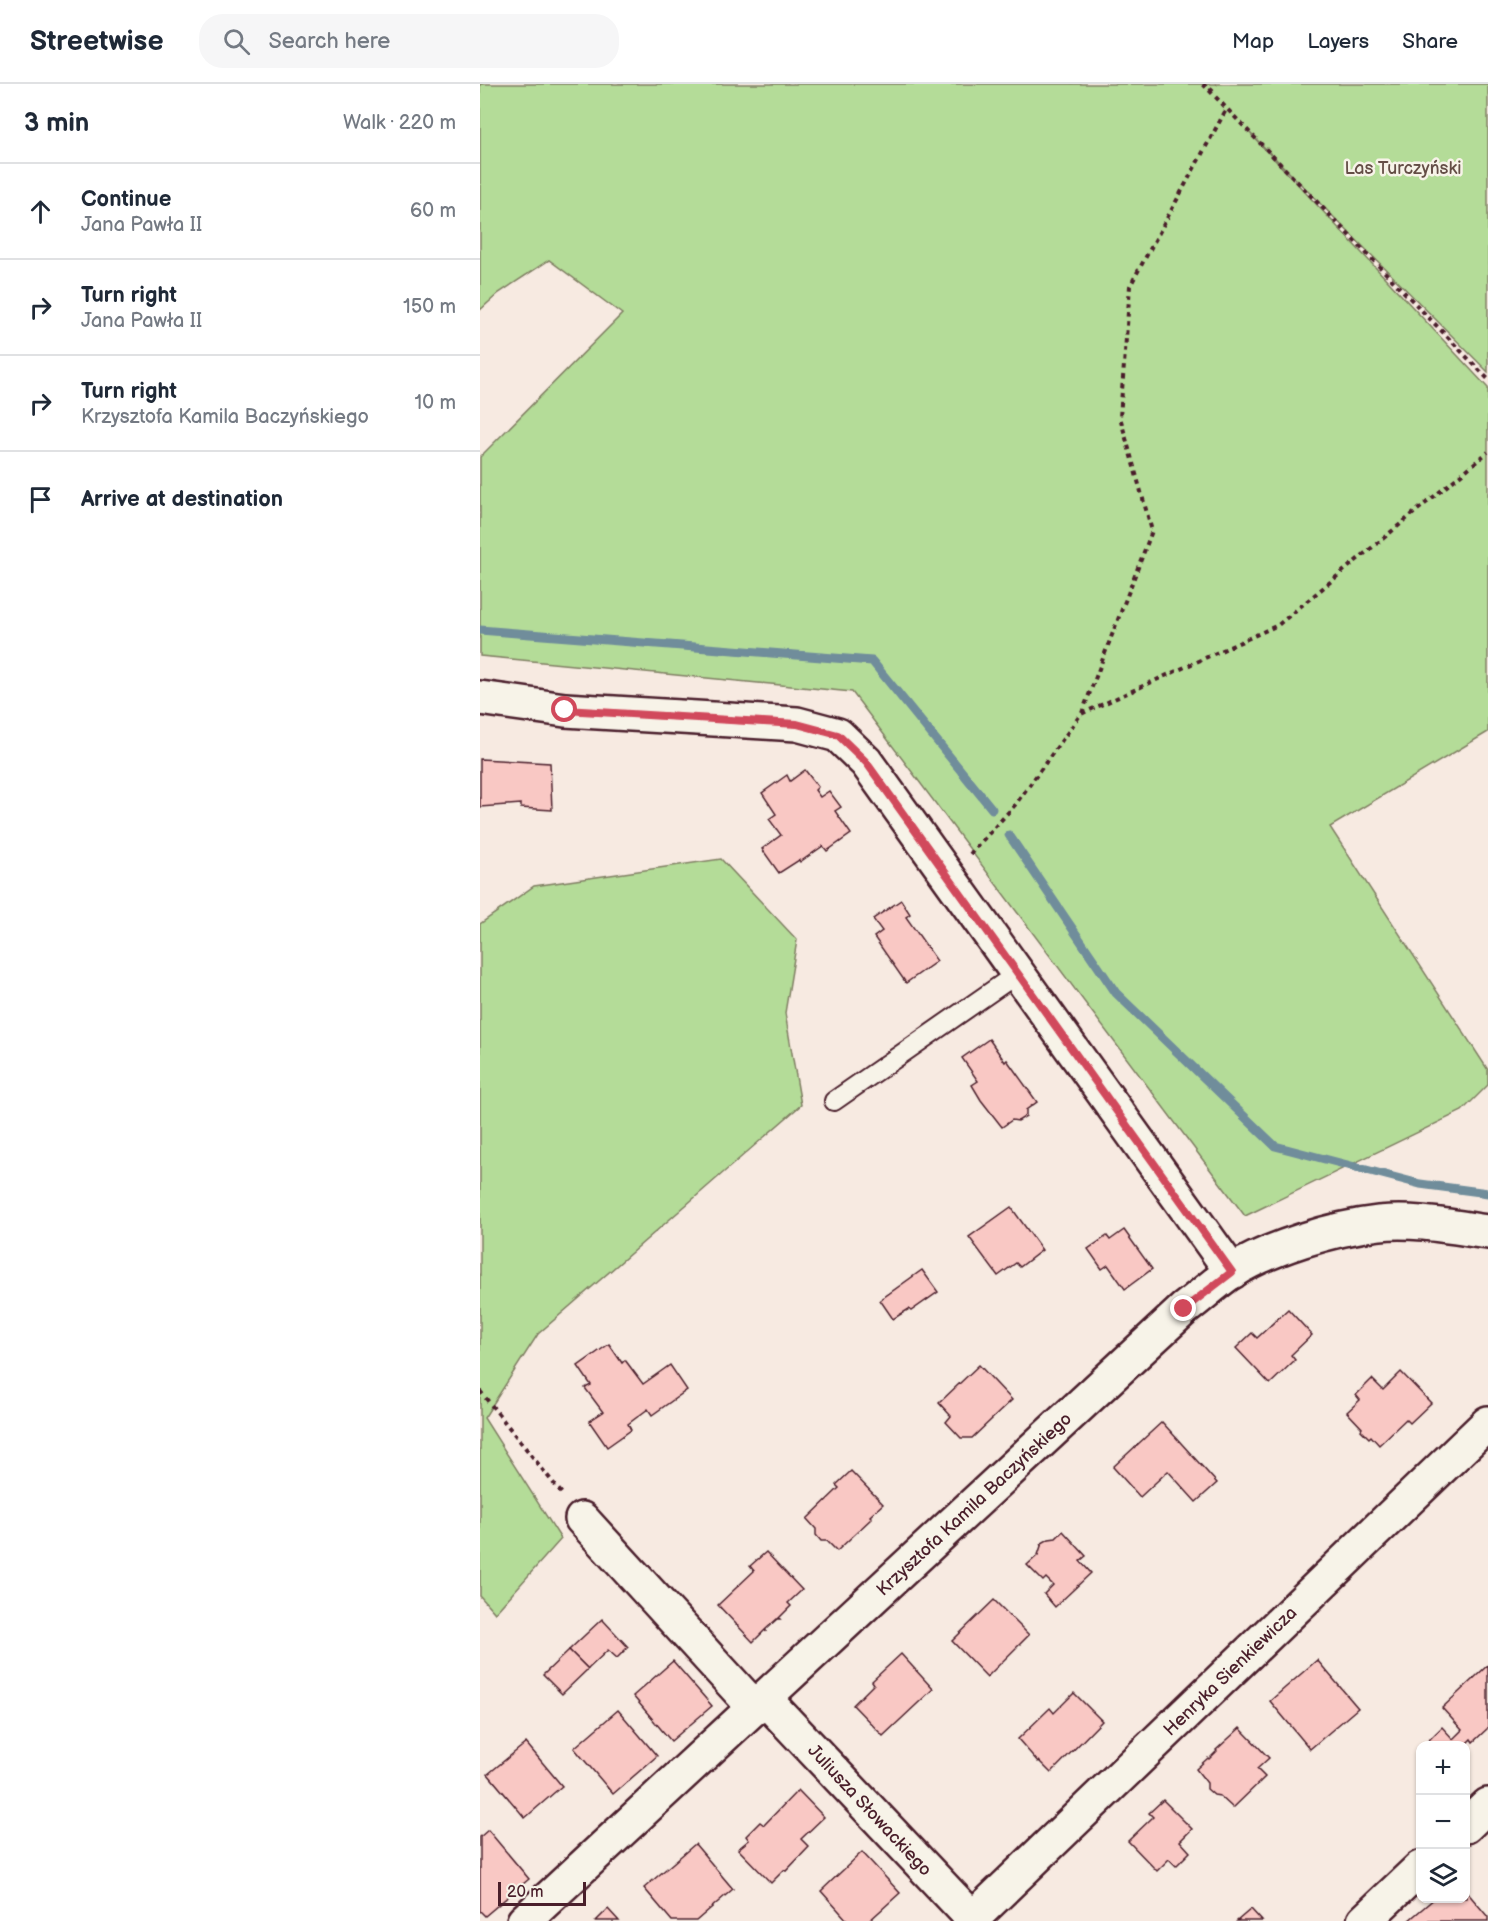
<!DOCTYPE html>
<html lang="en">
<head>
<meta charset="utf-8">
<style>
	:root { --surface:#fff; --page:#f6f6f7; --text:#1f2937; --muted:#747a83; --line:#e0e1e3 }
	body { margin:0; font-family:"Balsamiq Sans",sans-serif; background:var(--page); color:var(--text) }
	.controls { position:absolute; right:18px; bottom:18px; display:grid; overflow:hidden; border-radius:12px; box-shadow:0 2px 4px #0004 }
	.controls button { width:54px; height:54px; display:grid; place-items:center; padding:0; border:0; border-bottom:2px solid var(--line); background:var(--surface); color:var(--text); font:30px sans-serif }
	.scale { position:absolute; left:18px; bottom:15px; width:88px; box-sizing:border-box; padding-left:6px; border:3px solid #4a1f2b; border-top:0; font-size:16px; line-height:21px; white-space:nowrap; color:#4a1f2b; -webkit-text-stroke:4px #f7f3e8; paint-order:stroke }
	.stop { position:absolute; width:18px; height:18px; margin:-14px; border:4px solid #d1495b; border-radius:50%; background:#fff }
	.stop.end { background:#d1495b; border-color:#fff; box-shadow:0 2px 6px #0008 }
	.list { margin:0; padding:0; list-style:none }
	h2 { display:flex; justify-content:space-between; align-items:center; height:78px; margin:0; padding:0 24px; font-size:26px }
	h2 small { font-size:20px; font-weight:400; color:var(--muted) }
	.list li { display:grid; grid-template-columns:39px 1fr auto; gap:18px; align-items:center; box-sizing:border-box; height:96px; padding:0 24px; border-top:2px solid var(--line) }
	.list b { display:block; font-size:22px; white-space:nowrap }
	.list p { margin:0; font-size:20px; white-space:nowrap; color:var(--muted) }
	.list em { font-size:20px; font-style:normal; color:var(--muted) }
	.icon { flex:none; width:33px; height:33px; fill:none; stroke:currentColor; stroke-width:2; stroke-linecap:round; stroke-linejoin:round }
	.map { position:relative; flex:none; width:1008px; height:1837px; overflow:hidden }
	header { display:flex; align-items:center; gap:36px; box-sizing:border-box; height:84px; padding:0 30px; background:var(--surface); border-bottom:2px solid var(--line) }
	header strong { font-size:28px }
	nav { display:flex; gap:33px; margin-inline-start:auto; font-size:21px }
	.search { width:420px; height:54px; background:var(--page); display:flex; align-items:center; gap:15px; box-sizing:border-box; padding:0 21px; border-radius:24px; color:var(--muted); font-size:22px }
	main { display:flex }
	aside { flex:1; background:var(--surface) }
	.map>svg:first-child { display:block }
	.green { fill:#b4dc98; stroke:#7f7e62; stroke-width:1.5 }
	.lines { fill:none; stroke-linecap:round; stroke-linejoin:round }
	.stream { stroke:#6f8d9b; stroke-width:9 }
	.building { fill:#f9c8c4; stroke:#4a1f2b; stroke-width:1.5 }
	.lane-casing { stroke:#4a1f2b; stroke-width:22 }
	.street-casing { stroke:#4a1f2b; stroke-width:38 }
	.path { stroke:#4a1f2b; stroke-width:4; stroke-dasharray:4.5 4.5; stroke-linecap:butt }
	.lane { stroke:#f7f3e8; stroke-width:18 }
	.street { stroke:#f7f3e8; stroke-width:33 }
	.route { stroke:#d1495b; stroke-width:8 }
	.labels { text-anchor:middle; stroke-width:5; stroke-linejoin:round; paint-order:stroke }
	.park-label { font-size:18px; fill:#644e46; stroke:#f7f3e8 }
	.street-label { font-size:18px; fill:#4a1f2b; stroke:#f7f3e8 }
</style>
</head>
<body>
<header>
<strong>Streetwise</strong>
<div class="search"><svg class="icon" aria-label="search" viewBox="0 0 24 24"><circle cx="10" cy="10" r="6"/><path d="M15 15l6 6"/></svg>Search here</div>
<nav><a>Map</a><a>Layers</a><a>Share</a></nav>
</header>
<main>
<aside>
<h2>3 min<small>Walk · 220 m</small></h2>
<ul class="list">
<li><svg class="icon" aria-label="ahead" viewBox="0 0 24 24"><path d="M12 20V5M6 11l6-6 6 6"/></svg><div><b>Continue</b><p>Jana Pawła II</p></div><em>60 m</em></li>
<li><svg class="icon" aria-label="right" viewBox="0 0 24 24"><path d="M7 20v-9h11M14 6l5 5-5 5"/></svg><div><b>Turn right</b><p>Jana Pawła II</p></div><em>150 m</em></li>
<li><svg class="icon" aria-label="right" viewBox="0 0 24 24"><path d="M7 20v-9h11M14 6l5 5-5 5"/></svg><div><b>Turn right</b><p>Krzysztofa Kamila Baczyńskiego</p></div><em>10 m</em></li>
<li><svg class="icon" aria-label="arrive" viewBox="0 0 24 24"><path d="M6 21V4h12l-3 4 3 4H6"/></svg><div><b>Arrive at destination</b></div></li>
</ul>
</aside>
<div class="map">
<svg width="1008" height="1837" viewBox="0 0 1008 1837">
	<rect width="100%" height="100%" fill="#f7eae1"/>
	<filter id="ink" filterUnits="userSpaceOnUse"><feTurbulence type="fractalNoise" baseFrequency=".0167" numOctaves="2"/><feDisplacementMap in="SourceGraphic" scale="12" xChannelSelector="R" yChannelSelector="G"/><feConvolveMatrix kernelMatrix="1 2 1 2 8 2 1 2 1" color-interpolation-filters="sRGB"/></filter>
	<g filter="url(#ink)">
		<g class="green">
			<polygon points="0,0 1008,0 1008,288 768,47 1008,304 1008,648 850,743 1008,986 1008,1001 982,1027 765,1132 372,608 0,572 0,373 142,230 69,176 19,209 0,226"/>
			<polygon points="241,775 317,856 305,929 321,1021 58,1250 4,1334 81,1455 15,1529 0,1512 0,840 54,802"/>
		</g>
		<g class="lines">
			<g class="stream">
				<polyline points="0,546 392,577 512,725"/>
				<polyline points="529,751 636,909 795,1062 940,1100 1008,1109"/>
			</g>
		</g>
		<g class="building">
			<polygon points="0,675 70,679 72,726 41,724 41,720 0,723"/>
			<polygon points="325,686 338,703 335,706 340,713 349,707 361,723 355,727 371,750 347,767 343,762 320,778 319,776 299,789 282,765 301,751 289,735 296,730 282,709 307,691 310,697"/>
			<polygon points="421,816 430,830 426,833 457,877 426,899 394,853 402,847 393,835"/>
			<polygon points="509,955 525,978 527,976 557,1018 546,1026 546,1032 538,1037 532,1036 522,1043 501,1016 492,1001 498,997 482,974"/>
			<polygon points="531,1123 562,1166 540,1183 536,1179 518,1192 489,1153"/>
			<polygon points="644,1146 672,1185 645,1205 628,1181 622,1185 608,1165 627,1152 630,1156"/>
			<polygon points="442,1186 458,1208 431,1227 429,1225 413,1235 400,1216"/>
			<polygon points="808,1225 832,1251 811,1271 815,1276 790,1300 756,1264 772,1249 777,1254"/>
			<polygon points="129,1260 142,1279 145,1276 163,1300 190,1281 207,1306 172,1331 168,1325 148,1340 151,1346 127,1363 109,1337 123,1328 105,1304 111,1301 98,1282"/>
			<polygon points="499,1281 532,1316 492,1354 481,1354 466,1338 471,1332 459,1319"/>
			<polygon points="921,1288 951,1319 930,1339 926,1335 899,1361 891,1352 889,1354 881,1346 882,1344 867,1328 880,1316 876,1311 892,1295 903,1306"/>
			<polygon points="682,1338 737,1399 716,1418 688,1387 660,1413 633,1383"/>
			<polygon points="371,1387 403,1420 390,1432 392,1434 357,1467 347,1457 341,1457 336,1451 336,1445 327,1435 359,1404 356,1401"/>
			<polygon points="583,1447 606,1472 600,1477 611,1489 575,1523 564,1510 573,1501 566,1494 563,1497 547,1481 558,1471 562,1459 569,1455 576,1454"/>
			<polygon points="286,1468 322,1506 308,1519 311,1522 299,1534 300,1535 297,1535 286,1545 286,1548 285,1546 273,1558 238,1521 274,1487 270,1482"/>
			<polygon points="514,1516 549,1551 507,1593 472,1557"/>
			<polygon points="122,1535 148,1563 137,1574 128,1566 108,1585 89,1566"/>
			<polygon points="89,1566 108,1585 82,1610 63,1591"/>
			<polygon points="421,1570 453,1605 403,1652 373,1621 394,1600 392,1597"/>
			<polygon points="837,1576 878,1624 830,1665 790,1617"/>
			<polygon points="193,1577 232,1622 191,1657 153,1612"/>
			<polygon points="1008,1581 1008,1644 993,1658 991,1655 984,1662 943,1662 962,1643 973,1655 982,1646 962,1624"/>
			<polygon points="594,1609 622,1637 571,1689 559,1677 558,1678 538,1655 570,1624 574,1629"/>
			<polygon points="138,1626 177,1672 133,1710 94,1664"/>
			<polygon points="760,1644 789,1674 777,1685 785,1693 753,1724 740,1712 734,1711 727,1705 727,1699 716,1685 728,1674 729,1675 737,1667 736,1666"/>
			<polygon points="46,1659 82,1702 45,1734 8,1690"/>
			<polygon points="318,1706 344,1733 321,1755 329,1763 306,1787 304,1786 291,1799 258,1765 269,1756 266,1752 280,1738 284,1741"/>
			<polygon points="683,1716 712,1745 700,1757 710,1768 696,1782 689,1775 677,1787 648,1757 673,1733 669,1729"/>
			<polygon points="8,1746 49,1795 5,1832 0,1827 0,1753"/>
			<polygon points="215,1760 253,1805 216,1837 192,1837 164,1804"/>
			<polygon points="382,1768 420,1809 389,1837 368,1837 341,1807"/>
			<polygon points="986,1807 1008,1833 1008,1837 928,1837 955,1814 986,1814"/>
			<polygon points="128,1825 139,1837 116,1837"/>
			<polygon points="771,1825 782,1837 757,1837"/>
		</g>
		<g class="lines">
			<g class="lane-casing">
				<polyline id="lane" points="354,1017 538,889"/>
			</g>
			<g class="street-casing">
				<g id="street">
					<polyline points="0,614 85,626 317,640 358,651 386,678 752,1188"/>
					<polyline points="102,1435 275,1624"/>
					<polyline points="285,1615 495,1837"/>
					<polyline points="986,1742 1008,1721"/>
					<polyline points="492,1835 1008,1339"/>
					<path d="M44 1837 704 1225C720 1213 735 1199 751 1188 789 1164 854 1144 899 1139 934 1135 973 1143 1008 1148"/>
					<polyline points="884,1837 940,1784"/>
				</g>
			</g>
			<g class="path">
				<polyline points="723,0 1008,295"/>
				<polyline points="730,7 736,0"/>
				<polyline points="602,629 672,447 640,333 650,202 747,24"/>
				<polyline points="490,770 535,721 601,630 798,541 1008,368"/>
				<polyline points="0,1307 83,1411"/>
			</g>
			<use href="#lane" class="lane"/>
			<use href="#street" class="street"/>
		</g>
	</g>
	<g class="lines" filter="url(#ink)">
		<polyline class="route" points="85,626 317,640 358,651 386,678 752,1188 704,1225"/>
	</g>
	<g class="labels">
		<g class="park-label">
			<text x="923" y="90">Las Turczyński</text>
		</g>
		<g class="street-label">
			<text transform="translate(494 1420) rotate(-43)" y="6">Krzysztofa Kamila Baczyńskiego</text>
			<text transform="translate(750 1587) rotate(-44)" y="6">Henryka Sienkiewicza</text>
			<text transform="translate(390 1726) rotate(47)" y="6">Juliusza Słowackiego</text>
		</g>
	</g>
</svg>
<div class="controls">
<button>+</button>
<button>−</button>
<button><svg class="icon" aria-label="layers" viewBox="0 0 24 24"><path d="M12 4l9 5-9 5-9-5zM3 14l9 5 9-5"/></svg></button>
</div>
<div class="scale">20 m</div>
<div class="stop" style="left:85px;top:626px"></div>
<div class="stop end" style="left:704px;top:1225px"></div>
</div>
</main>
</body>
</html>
